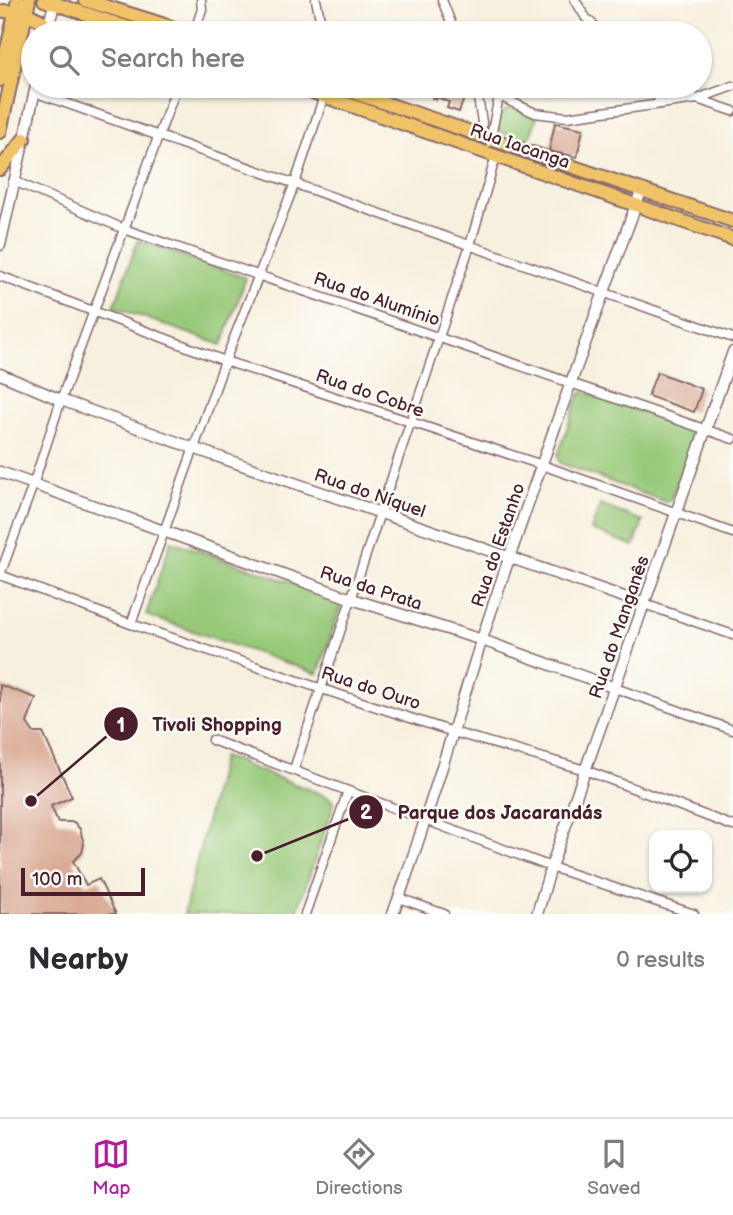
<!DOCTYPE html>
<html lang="en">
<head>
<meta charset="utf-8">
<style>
	:root { --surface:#fff; --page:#f7f7f7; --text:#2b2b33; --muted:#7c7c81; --line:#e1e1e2; --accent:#b5179e }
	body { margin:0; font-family:"Balsamiq Sans",sans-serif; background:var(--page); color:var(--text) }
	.controls { position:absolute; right:21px; bottom:21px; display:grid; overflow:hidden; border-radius:14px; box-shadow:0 2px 5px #0004 }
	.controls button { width:63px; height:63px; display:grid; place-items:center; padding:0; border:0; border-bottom:2px solid var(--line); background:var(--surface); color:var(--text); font:35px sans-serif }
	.scale { position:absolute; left:21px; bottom:18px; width:124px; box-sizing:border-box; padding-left:7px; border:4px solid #4a1f2b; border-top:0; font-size:19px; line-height:24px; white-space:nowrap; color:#4a1f2b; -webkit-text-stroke:5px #fdfcf7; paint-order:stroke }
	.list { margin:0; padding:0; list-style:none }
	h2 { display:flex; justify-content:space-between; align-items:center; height:91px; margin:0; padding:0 28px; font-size:30px }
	h2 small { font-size:23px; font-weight:400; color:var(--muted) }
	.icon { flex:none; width:38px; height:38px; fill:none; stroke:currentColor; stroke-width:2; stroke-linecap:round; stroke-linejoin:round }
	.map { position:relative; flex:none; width:733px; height:914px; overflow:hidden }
	.search { position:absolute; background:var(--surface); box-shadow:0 2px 5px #0004; left:21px; right:21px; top:21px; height:77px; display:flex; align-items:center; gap:18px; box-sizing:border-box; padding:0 24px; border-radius:38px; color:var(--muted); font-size:26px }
	.sheet { height:203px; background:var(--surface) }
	nav { display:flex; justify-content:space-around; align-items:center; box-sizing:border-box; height:98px; border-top:2px solid var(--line); background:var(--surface); font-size:19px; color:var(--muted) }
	nav a { display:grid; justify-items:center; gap:4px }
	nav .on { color:var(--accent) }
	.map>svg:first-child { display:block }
	.green { fill:#98c979; stroke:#717452; stroke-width:2 }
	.building { fill:#d9ab96 }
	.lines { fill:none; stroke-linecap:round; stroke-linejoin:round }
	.minor-casing { stroke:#86686a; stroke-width:11 }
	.tertiary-casing { stroke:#86686a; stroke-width:13 }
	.primary-casing { stroke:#86686a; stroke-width:16 }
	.minor { stroke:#fff; stroke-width:8 }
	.tertiary { stroke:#fff; stroke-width:10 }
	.primary { stroke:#f0c369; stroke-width:12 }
	.labels { text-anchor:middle; stroke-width:5; stroke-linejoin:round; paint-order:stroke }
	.street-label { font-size:18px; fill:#4a1f2b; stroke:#fdfcf7 }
	.leader { fill:none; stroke:#4a1f2b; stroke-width:2.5 }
	.callout-dot { fill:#4a1f2b; stroke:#fdfcf7; stroke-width:2.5 }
	.mark-label { font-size:21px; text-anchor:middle; font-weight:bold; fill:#fff }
	.callout-label { font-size:19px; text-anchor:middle; font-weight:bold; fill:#4a1f2b; stroke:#fdfcf7; stroke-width:5; stroke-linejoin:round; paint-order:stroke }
</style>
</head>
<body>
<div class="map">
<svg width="733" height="914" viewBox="0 0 733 914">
	<rect width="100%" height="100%" fill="#fdfcf7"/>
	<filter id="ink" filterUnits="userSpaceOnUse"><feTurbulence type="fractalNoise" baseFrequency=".0143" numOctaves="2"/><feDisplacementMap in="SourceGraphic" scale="14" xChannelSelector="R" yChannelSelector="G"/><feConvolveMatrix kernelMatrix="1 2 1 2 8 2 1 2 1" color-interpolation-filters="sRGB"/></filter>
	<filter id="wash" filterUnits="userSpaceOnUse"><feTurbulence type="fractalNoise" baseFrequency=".00686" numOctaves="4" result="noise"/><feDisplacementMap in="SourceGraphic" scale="28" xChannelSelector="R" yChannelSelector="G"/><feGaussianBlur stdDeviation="1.57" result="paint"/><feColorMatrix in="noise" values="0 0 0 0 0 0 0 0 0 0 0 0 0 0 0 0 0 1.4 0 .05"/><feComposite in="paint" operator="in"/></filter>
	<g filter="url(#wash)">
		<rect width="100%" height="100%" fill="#f6f0de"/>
		<g class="green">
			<polygon points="511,107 537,117 528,142 500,132 497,116"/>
			<polygon points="138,240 246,278 222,345 114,307"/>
			<polygon points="584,392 690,429 692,442 671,499 666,502 560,463 558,455 579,395"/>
			<polygon points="600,505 643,521 634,546 591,530"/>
			<polygon points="171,541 343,600 318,674 146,615"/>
			<polygon points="222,757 241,762 241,764 329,797 334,804 296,914 184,914"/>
		</g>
		<g id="blocks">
			<g class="building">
				<polygon points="436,86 454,90 455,86 466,87 467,90 459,112 447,108 449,102 437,97 436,100 432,98"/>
				<polygon points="555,123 583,129 577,157 549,151"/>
				<polygon points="657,372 702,389 694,412 648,396"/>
				<polygon points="0,685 36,698 27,723 34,733 43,733 72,797 51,806 58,822 74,822 80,829 84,844 82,853 73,861 86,885 99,879 116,914 0,914"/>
			</g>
		</g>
	</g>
	<g filter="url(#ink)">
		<use href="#blocks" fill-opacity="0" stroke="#86686a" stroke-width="2"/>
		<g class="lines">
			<g class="minor-casing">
				<g id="minor">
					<polyline points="316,0 323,33"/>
					<polyline points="442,0 455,33"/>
					<polyline points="575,0 586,18 602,33"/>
					<polyline points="194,33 202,9 201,0"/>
					<polyline points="177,86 61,400 33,485 0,575 131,624 322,689 453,732 585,770 733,826"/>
					<polyline points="476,86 482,122 481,138"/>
					<polyline points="487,86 499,96 535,113 567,117 697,99 733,86"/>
					<polyline points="670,86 697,99 733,111"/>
					<polyline points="34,92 733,338"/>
					<polyline points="658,104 661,86"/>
					<polyline points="490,142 499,96"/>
					<polyline points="14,181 124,229 733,439"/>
					<polyline points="0,276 225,361 542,465 733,533"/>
					<polyline points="644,604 733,635"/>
					<polyline points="131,624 225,361 295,183 324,96"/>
					<polyline points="615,688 733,730"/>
					<polyline points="212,740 551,867 694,914"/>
					<polyline points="294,769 470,245 496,156"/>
					<polyline points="399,898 444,914"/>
					<polyline points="305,914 348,791"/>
				</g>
			</g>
			<g class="tertiary-casing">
				<g id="tertiary">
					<polyline points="47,33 55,0"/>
					<polyline points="0,245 36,86"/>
					<polyline points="0,374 61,400 193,448 644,604"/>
					<polyline points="0,472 352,599 482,640 615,688"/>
					<path d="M393 914C426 824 452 733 481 642 531 490 586 339 642 189"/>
					<polyline points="537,914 551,867 733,352"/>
				</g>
			</g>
			<g class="primary-casing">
				<g id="primary">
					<polyline points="44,0 144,33"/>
					<polyline points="85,0 190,33"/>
					<polyline points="4,11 26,13 42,21 45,33"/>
					<polyline points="0,80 18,0"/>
					<polyline points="295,86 733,239"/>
					<polyline points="335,86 733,221"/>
					<polyline points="0,132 29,0"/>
					<polyline points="0,169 24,139"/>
				</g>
			</g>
			<use href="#minor" class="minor"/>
			<use href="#tertiary" class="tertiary"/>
			<use href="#primary" class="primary"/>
		</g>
	</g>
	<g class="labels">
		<g class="street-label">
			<text transform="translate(520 146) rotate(19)" y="6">Rua Iacanga</text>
			<text transform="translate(377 299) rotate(19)" y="6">Rua do Alumínio</text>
			<text transform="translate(370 393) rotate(19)" y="6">Rua do Cobre</text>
			<text transform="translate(370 493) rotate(19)" y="6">Rua do Níquel</text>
			<text transform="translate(498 545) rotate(-71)" y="6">Rua do Estanho</text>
			<text transform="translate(371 588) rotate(18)" y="6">Rua da Prata</text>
			<text transform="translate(619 627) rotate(-71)" y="6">Rua do Manganês</text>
			<text transform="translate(371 688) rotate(18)" y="6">Rua do Ouro</text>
		</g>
	</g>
	<path class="leader" d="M31 801L121 724M257 856L366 812"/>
	<g class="callout-dot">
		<circle cx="31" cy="801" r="7"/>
		<circle cx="257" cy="856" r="7"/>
		<circle cx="121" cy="724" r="18"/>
		<circle cx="366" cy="812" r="18"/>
	</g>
	<g class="mark-label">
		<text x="121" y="732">1</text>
		<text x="366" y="819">2</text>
	</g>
	<g class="callout-label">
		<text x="217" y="731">Tivoli Shopping</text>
		<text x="500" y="819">Parque dos Jacarandás</text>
	</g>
</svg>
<div class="controls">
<button><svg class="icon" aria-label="locate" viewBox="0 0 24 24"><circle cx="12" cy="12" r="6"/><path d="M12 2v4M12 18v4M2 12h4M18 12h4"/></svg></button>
</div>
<div class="scale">100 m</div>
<div class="search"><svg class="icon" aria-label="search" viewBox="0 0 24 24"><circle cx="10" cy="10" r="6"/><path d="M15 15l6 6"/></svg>Search here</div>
</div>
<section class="sheet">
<h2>Nearby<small>0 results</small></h2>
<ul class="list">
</ul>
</section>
<nav>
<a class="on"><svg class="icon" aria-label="map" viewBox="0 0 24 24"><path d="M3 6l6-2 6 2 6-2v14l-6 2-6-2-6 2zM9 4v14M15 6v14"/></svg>Map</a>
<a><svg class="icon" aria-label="directions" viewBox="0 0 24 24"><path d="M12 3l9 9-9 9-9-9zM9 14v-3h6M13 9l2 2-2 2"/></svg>Directions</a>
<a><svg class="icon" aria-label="saved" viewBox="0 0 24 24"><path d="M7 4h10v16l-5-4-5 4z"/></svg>Saved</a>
</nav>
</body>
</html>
